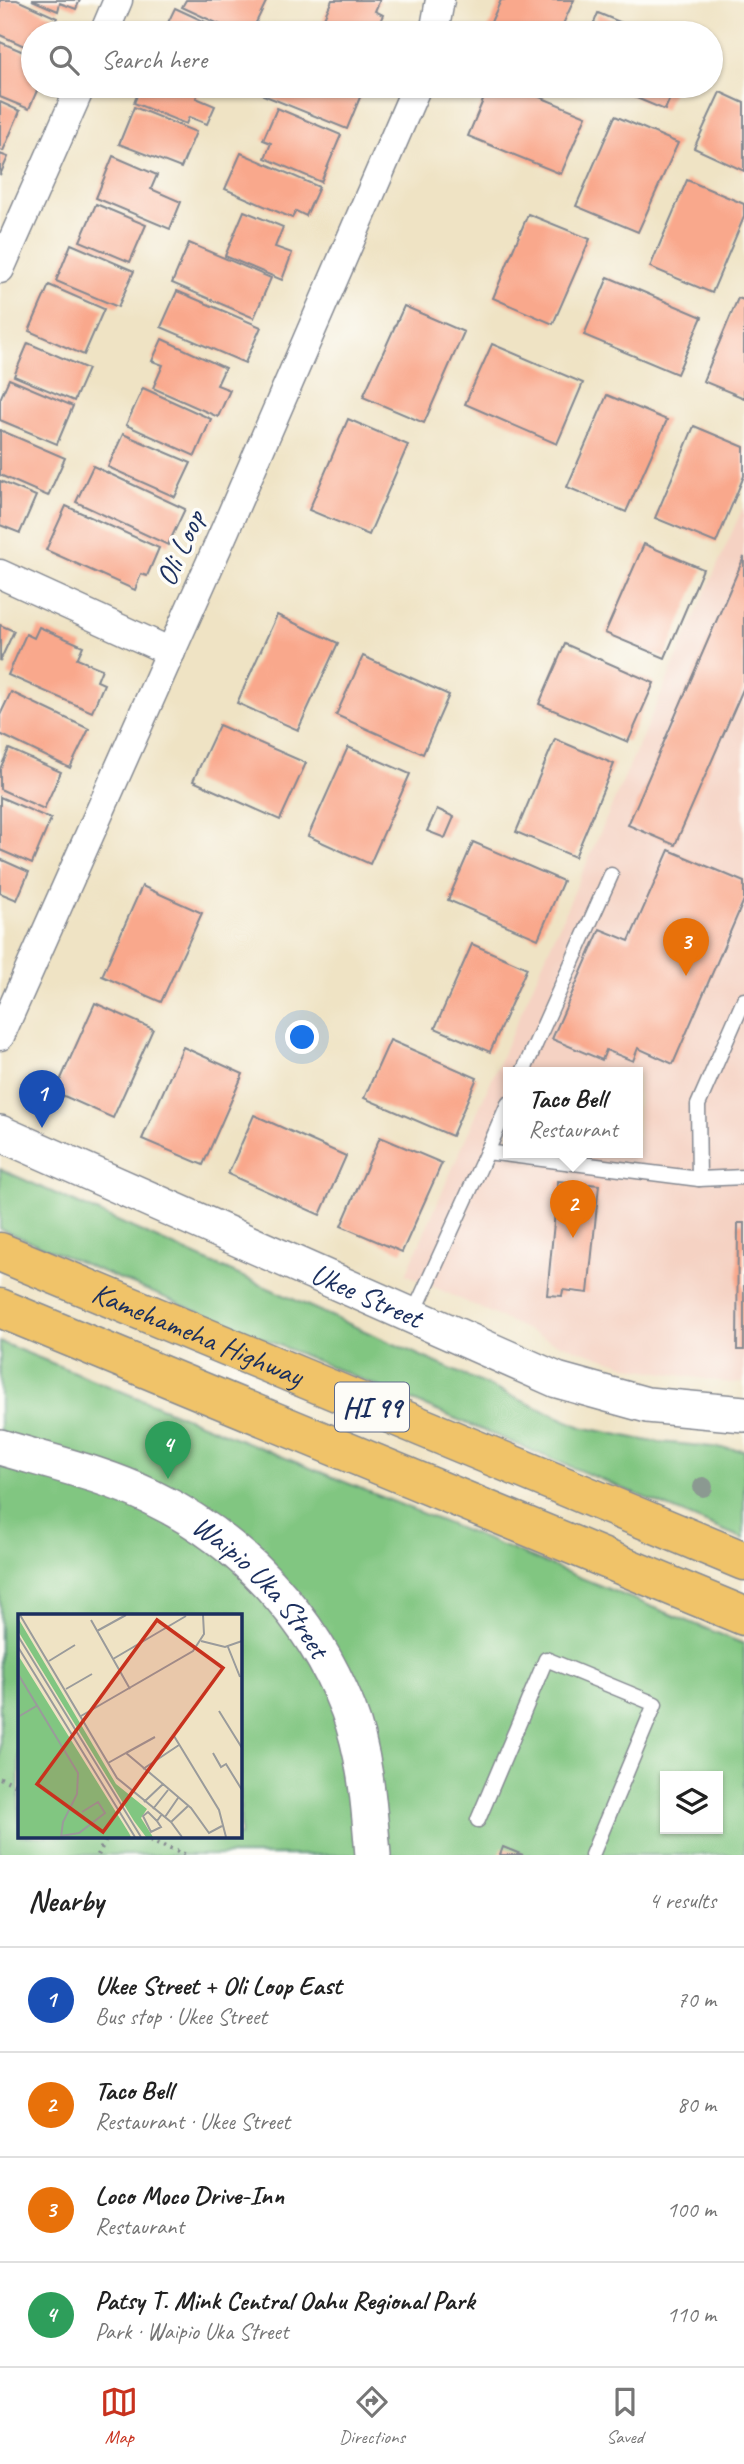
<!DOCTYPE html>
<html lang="en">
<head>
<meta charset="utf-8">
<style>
	:root { --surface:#fff; --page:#f6f6f6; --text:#222; --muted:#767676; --line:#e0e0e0; --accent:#c8321e }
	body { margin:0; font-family:Caveat,sans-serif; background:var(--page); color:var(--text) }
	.controls { position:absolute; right:21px; bottom:21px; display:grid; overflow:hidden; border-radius:0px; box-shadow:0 2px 5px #0004 }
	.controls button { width:63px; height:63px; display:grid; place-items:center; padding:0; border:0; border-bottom:2px solid var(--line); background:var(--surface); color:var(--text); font:35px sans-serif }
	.you { position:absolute; left:303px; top:1038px; width:24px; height:24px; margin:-18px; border:5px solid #fff; border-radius:50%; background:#1a73e8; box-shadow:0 0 0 10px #1a73e833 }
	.badge { display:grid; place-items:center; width:46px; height:46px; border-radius:50%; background:var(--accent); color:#fff; font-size:23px; font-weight:700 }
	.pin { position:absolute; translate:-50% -58px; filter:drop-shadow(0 2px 4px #0008) }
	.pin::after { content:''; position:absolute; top:37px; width:24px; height:21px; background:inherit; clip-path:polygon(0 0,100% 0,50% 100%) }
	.popup { position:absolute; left:503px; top:1067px; width:140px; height:91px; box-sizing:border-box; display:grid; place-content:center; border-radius:0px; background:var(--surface); filter:drop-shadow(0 2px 5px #0005); font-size:23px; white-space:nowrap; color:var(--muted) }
	.popup b { font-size:26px; color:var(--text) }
	.popup::after { content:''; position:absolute; left:50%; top:100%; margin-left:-14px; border:14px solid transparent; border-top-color:var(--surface) }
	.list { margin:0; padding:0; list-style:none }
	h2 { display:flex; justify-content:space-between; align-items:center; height:91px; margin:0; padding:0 28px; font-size:30px }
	h2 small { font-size:23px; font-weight:400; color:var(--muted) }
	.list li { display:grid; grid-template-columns:46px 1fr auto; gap:21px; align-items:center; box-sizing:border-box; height:105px; padding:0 28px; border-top:2px solid var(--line) }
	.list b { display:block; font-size:26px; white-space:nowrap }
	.list p { margin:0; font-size:23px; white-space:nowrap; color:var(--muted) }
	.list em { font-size:23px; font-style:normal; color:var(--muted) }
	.icon { flex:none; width:38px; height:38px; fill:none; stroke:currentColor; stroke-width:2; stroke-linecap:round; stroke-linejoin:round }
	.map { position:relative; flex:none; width:744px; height:1855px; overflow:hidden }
	.search { position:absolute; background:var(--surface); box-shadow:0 2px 5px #0004; left:21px; right:21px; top:21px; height:77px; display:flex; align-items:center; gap:18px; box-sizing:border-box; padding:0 24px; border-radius:38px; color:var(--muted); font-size:26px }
	.sheet { height:511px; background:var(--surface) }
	nav { display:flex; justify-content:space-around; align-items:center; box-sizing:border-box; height:98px; border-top:2px solid var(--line); background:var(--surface); font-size:19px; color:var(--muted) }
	nav a { display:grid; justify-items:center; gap:4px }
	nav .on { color:var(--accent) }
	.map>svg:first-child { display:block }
	.built { fill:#f5d2c3; fill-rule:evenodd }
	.green { fill:#81c681; stroke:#4e7a70; stroke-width:2; fill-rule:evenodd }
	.building { fill:#f9a88c }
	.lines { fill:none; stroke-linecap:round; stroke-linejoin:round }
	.service-casing { stroke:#858991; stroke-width:17 }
	.minor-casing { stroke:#858991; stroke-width:31 }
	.tertiary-casing { stroke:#858991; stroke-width:38 }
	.primary-casing { stroke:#858991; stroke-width:41 }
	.path { stroke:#858991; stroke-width:4.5; stroke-dasharray:2 5; stroke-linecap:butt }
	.service { stroke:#fff; stroke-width:14 }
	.minor { stroke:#fff; stroke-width:28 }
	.tertiary { stroke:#fff; stroke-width:35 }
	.primary { stroke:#f0c369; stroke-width:38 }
	.tree { fill:#8b9991 }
	.labels { text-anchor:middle; stroke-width:7; stroke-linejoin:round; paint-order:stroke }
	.shield { fill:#fdfcf7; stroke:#5f6c8c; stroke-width:2 }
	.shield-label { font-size:28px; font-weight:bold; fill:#1b2f5e }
	.street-label { font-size:30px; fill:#1b2f5e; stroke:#fdfcf7 }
	.inset-road { fill:none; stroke:#9a9b9b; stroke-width:2 }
	.view { fill:#c8321e; fill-opacity:0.15; stroke:#c8321e; stroke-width:3.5 }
	.inset-edge { fill:none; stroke:#1b2f5e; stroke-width:3.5 }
</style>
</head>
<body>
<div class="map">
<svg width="744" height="1855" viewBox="0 0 744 1855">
	<rect width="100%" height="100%" fill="#fdfcf7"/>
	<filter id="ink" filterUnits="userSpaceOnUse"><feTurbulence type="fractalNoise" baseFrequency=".0143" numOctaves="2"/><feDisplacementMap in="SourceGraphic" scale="14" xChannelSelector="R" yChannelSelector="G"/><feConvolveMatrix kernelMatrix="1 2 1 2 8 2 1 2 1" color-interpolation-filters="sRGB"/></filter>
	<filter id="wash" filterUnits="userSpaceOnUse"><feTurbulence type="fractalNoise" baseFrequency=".00686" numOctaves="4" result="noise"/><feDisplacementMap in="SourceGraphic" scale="28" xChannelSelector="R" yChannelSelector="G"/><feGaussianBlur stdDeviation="1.57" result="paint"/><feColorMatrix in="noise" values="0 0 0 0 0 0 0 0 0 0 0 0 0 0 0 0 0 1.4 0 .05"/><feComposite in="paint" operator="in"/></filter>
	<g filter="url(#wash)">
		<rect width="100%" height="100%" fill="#efe3c4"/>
		<path class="built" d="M744 505V1382L730 1383 634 1368 551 1341 406 1274ZM508 1072H638V1152H508Z"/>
		<g class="green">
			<polygon points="0,1169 581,1427 649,1441 744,1450 744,1539 0,1229"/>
			<path d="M0 1342 744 1644V1855H0ZM19 1615H240V1836H19ZM665 1776H718V1829H665Z"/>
		</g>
		<g id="blocks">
			<g class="building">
				<polygon points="0,0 17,0 57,18 53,26 64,31 63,33 33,33 33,50 0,35"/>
				<polygon points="32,0 80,0 76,9 60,3 58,11"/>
				<polygon points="186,0 267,0 251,33 238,33 182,7"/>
				<polygon points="332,0 380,0 375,11 383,15 375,33 353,33 323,20"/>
				<polygon points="501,0 574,0 559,33 486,33"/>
				<polygon points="175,8 229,33 163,33"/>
				<polygon points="598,13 646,33 590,33"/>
				<polygon points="313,21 341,33 308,33"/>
				<polygon points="0,42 33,56 33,86 39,86 29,109 0,97"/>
				<polygon points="141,86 201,86 196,98 215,106 207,124 189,117 186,124 134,103"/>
				<polygon points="267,86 353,86 363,90 347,129 263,95"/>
				<polygon points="489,86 513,86 586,116 561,174 468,136"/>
				<polygon points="608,86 675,86 665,110"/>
				<polygon points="720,92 744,103 744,171 694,148"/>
				<polygon points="0,102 20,111 3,151 0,150"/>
				<polygon points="134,107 196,132 181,168 119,144"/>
				<polygon points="277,108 341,135 321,182 265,158 271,143 263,140"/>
				<polygon points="615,116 678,143 638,232 576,206"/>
				<polygon points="241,153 319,187 306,216 296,211 292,218 225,189"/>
				<polygon points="0,154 8,157 0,175"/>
				<polygon points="113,156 157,175 151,189 181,202 170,229 96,198"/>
				<polygon points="687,180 744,204 744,217 712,293 650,267"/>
				<polygon points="96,204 146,225 130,262 80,241"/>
				<polygon points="244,211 283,227 275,247 292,253 282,280 225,256"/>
				<polygon points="528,214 590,239 553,324 493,298"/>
				<polygon points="189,243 271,278 254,318 172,283"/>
				<polygon points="71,244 134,271 118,307 56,281"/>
				<polygon points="608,277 702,317 677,374 584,335"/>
				<polygon points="49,285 104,309 84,355 29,331"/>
				<polygon points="177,291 261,327 245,363 161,327"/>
				<polygon points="738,298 744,300 744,398 703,381"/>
				<polygon points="404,306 464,332 424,423 363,397"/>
				<polygon points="162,339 225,368 217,385 230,390 218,417 153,388 163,365 152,361"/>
				<polygon points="28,343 88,369 74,401 14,376"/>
				<polygon points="492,344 583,383 557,444 465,404"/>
				<polygon points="9,379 73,406 57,444 0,420 0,399"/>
				<polygon points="143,388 211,419 195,456 126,425"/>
				<polygon points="607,395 667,420 626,512 567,487"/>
				<polygon points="348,419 408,445 369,535 309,510"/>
				<polygon points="694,426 744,447 744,476 716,543 655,518"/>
				<polygon points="0,430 65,458 48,496 0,475"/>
				<polygon points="123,434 191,463 175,497 108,467"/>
				<polygon points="93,466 185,509 168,545 76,502"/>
				<polygon points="0,481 36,496 20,533 0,525"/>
				<polygon points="66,506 159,548 147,576 141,574 135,590 46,550"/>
				<polygon points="644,544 703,569 665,658 605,633"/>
				<polygon points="744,557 744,687 675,845 628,825"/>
				<polygon points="277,615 338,643 298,730 237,703"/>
				<polygon points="0,625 14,631 0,661"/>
				<polygon points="39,627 83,646 77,659 102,669 97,681 104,684 92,712 8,675 26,634 34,638"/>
				<polygon points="565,644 654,683 628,742 539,704"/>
				<polygon points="363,656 449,695 423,754 336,715"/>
				<polygon points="11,692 89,729 70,768 0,734 0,715"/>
				<polygon points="219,725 306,763 280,820 193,781"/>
				<polygon points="555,739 614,764 575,857 516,832"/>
				<polygon points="348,747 410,774 370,864 308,836"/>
				<polygon points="9,749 61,772 44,809 0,789 0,769"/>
				<polygon points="0,797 51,819 32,864 0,850"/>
				<polygon points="437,809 454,817 445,838 427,831"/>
				<polygon points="473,842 563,881 538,939 448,900"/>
				<polygon points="669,850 744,882 744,900 673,1064 638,1048 633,1061 606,1050 602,1060 552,1039 600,929 629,941"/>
				<polygon points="0,859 29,872 17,900 0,893"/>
				<polygon points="142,886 202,913 161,1002 102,976"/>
				<polygon points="472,944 527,968 490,1052 435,1028"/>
				<polygon points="95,1003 153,1029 113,1118 55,1092"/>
				<polygon points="390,1040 477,1078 452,1136 364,1098"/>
				<polygon points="183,1047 243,1074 203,1165 142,1139"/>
				<polygon points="254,1115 346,1156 320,1215 228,1174"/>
				<polygon points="380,1137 442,1163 402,1252 341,1226"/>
				<polygon points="558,1181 599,1185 588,1293 563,1290 562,1296 547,1295"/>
				<polygon points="738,1223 744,1223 744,1350 737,1350"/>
				<polygon points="503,1847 523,1855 500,1855"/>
			</g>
		</g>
	</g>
	<g filter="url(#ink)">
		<use href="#blocks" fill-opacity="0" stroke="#858991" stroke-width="2"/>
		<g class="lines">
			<g class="service-casing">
				<g id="service">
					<polyline points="523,1072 611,875"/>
					<polyline points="487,1152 508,1104"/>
					<polyline points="699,1179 698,1105 744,1000"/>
					<polyline points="412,1317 487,1152 699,1179 744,1177"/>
					<polyline points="478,1820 546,1659 655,1704 592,1855"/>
				</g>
			</g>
			<g class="minor-casing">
				<g id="minor">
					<polyline points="104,33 118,0"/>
					<polyline points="434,33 440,0"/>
					<polyline points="0,269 81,86"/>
					<polyline points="0,574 171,652"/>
					<polyline points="0,1036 225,530 417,86"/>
				</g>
			</g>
			<g class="tertiary-casing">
				<g id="tertiary">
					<path id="s1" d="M0 1133 557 1380 647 1405 744 1414"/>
					<path id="s2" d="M0 1447C50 1462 104 1474 151 1497 241 1540 312 1617 348 1709 366 1755 369 1807 373 1855"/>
				</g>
			</g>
			<g class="primary-casing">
				<g id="primary">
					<path id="s3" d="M0 1252 744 1561"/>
					<polyline points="0,1308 744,1616"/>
				</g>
			</g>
			<g class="path">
				<polyline points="0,1778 19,1786"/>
				<polyline points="137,1836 186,1855"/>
				<polyline points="98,1855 107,1836"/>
			</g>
			<use href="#service" class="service"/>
			<use href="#minor" class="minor"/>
			<use href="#tertiary" class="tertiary"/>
			<use href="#primary" class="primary"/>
		</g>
		<circle class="tree" cx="703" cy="1487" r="10"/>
	</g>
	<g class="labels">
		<rect class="shield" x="335" y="1382.5" width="74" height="49" rx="5"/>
		<g class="shield-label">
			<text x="372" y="1417">HI 99</text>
		</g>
		<g class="street-label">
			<text transform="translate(180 548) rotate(-66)" y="10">Oli Loop</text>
			<text dy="10" stroke="none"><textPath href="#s1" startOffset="401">Ukee Street</textPath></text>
			<text dy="10" stroke="none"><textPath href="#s3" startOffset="214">Kamehameha Highway</textPath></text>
			<text dy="10" stroke="none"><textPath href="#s2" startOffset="303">Waipio Uka Street</textPath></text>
		</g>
	</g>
	<g transform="translate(18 1614)">
		<rect width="224" height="224" fill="#efe3c4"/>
		<path d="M0 4 98 170 129 195 123 204 135 223H128L116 207 0 17ZM0 41 111 219 113 223H0Z" fill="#81c681"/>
		<path class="inset-road" d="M2 1 99 164 153 208 164 223M73 6 112 75M79 17 108 1M0 22 123 223M183 27 207 33 224 27M0 33 117 223M210 33 222 63M95 45 168 2M31 47 57 31M0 60 60 159 59 180 45 208 43 223M48 75 74 60M201 97 224 134M63 102 175 37 186 20 185 1M0 103 20 91M156 122 201 196 208 223M108 139 137 123M195 139 203 153 208 150 224 176M90 149 108 139 145 170 126 188M125 155 161 131M145 170 173 194 191 219 204 212M135 195 150 176M147 203 160 184M139 207 130 198 125 202 133 218 143 213 139 207 144 200M153 208 170 192M43 222 61 219 87 199 80 188 64 198"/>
		<path class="view" d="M139 6 205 54 85 218 19 170Z"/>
		<rect width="224" height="224" class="inset-edge"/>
	</g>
</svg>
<div class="controls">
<button><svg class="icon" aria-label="layers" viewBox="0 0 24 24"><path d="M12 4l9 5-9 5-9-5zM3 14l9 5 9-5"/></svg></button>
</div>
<div class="you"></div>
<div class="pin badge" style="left:42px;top:1128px;background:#1a4fb4">1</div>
<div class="pin badge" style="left:573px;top:1238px;background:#e8710a">2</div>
<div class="popup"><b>Taco Bell</b>Restaurant</div>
<div class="pin badge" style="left:686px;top:976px;background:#e8710a">3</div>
<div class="pin badge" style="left:168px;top:1479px;background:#2e9e5b">4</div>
<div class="search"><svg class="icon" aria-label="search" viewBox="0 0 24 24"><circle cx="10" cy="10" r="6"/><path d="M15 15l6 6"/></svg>Search here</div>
</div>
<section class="sheet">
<h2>Nearby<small>4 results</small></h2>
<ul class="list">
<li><span class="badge" style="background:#1a4fb4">1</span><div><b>Ukee Street + Oli Loop East</b><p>Bus stop · Ukee Street</p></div><em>70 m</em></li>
<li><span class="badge" style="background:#e8710a">2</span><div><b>Taco Bell</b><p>Restaurant · Ukee Street</p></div><em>80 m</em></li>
<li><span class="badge" style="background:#e8710a">3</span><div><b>Loco Moco Drive-Inn</b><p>Restaurant</p></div><em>100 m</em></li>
<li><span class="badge" style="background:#2e9e5b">4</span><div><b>Patsy T. Mink Central Oahu Regional Park</b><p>Park · Waipio Uka Street</p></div><em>110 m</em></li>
</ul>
</section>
<nav>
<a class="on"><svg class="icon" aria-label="map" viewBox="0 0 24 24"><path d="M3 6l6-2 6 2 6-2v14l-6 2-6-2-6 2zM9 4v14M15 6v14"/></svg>Map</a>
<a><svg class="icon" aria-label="directions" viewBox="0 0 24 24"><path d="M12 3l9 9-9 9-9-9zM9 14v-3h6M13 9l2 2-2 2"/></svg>Directions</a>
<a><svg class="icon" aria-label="saved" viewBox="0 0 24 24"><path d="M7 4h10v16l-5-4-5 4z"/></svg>Saved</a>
</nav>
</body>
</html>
